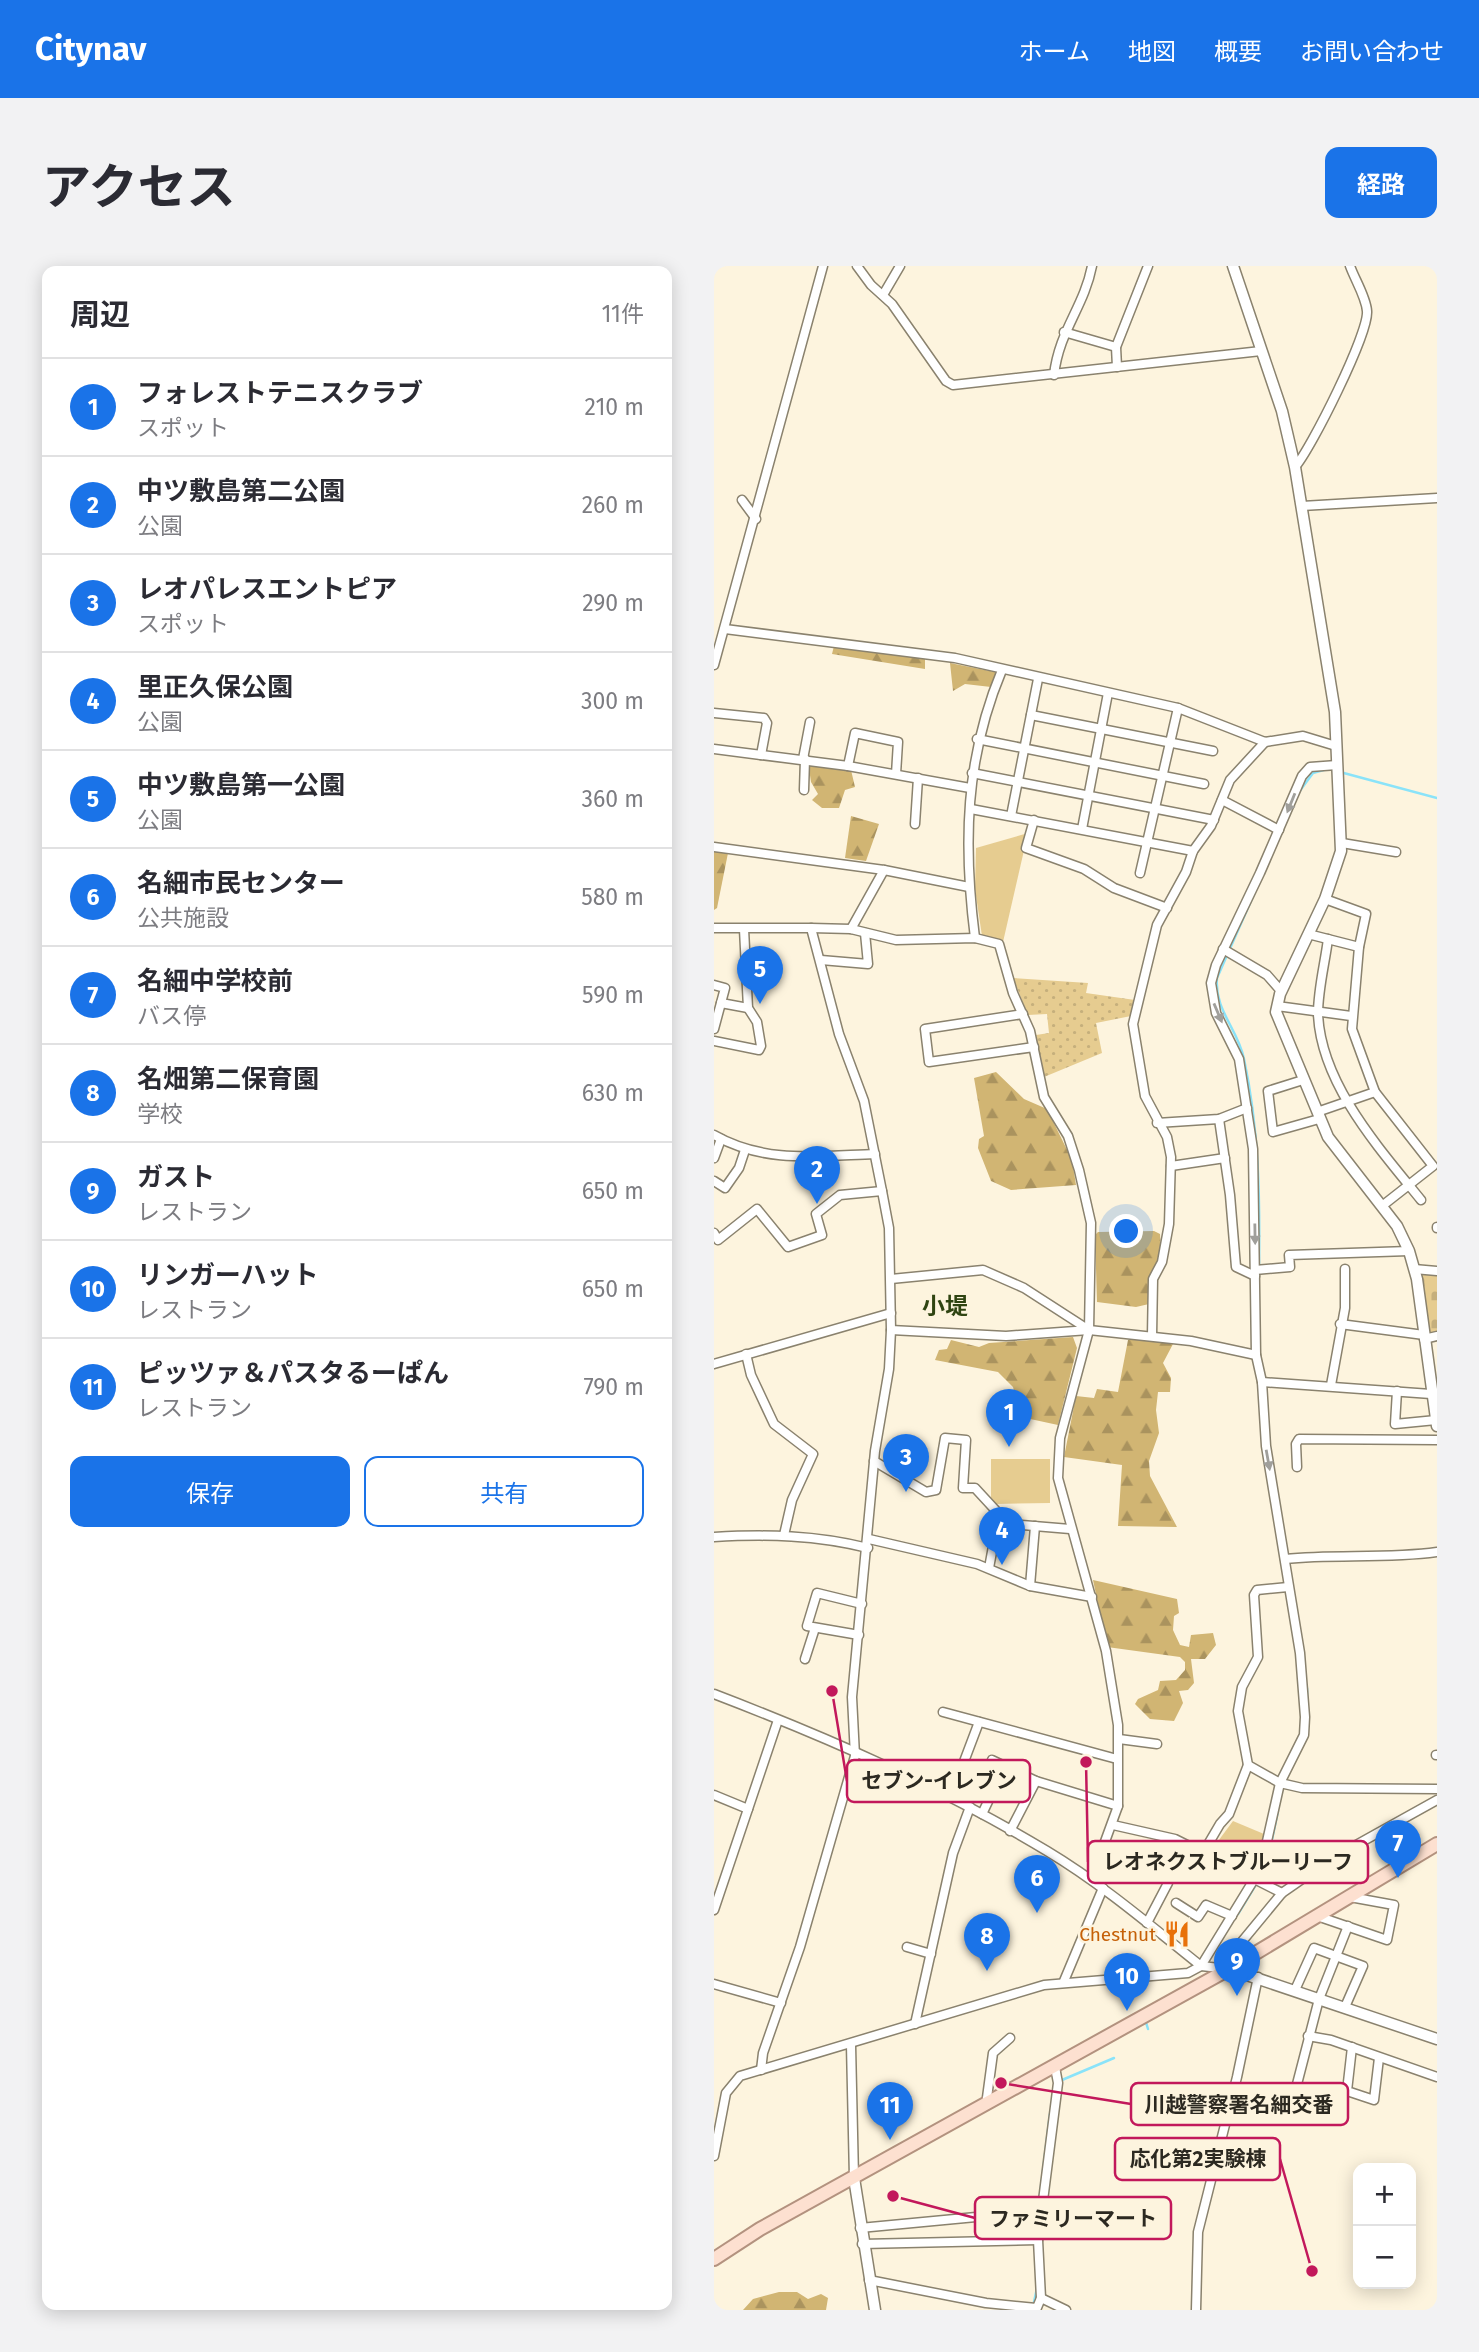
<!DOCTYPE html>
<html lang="ja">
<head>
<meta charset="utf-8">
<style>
	:root { --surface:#fff; --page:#f2f2f3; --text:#2b2b33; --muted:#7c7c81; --line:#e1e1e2; --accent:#1a73e8 }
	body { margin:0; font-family:"Fira Sans","Noto Sans JP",sans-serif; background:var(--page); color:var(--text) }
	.controls { position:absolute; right:21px; bottom:21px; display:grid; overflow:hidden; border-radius:14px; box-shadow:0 4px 18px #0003 }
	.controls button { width:63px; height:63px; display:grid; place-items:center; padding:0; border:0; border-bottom:2px solid var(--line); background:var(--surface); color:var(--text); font:35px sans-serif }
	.you { position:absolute; left:413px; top:966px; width:24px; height:24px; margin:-18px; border:5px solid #fff; border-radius:50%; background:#1a73e8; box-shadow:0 0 0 10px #1a73e833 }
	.badge { display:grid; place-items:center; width:46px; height:46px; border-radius:50%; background:var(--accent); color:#fff; font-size:23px; font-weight:700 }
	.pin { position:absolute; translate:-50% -58px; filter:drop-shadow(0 2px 4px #0008) }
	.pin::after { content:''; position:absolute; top:37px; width:24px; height:21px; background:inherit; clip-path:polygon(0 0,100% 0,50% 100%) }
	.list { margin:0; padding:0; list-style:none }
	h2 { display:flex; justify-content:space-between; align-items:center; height:91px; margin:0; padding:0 28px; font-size:30px }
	h2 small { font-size:23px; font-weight:400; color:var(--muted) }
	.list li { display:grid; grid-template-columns:46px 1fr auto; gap:21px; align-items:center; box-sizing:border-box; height:98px; padding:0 28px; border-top:2px solid var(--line) }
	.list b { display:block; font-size:26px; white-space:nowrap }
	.list p { margin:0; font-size:23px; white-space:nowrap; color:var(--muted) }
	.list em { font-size:23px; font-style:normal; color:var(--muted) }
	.actions { display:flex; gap:14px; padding:21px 28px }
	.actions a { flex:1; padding:16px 0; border:2px solid var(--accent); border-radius:14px; text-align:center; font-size:24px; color:var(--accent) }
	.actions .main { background:var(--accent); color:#fff }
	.map { position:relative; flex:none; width:723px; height:2044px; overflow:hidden; border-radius:14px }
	header { display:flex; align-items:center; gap:42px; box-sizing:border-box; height:98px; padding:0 35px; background:var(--accent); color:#fff }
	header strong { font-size:33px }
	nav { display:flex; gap:38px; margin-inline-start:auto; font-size:24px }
	.intro { display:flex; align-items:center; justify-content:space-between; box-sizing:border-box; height:168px; padding:0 42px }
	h1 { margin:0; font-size:49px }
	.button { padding:18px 32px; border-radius:14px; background:var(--accent); color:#fff; font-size:24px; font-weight:700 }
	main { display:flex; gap:42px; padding:0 42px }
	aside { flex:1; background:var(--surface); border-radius:14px; box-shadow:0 4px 18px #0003 }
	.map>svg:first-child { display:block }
	.grass { fill:url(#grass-dots) }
	.forest { fill:url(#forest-firs) }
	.cemetery { fill:url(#cemetery-stones) }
	.park { fill:#e6cc90 }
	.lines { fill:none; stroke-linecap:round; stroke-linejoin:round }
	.stream { stroke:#8ae3f9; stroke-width:2.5 }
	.minor-casing { stroke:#8a826e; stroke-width:11 }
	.tertiary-casing { stroke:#8a826e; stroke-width:13 }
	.primary-casing { stroke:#b3927f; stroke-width:16 }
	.minor { stroke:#fff; stroke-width:8 }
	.tertiary { stroke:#fff; stroke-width:10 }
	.primary { stroke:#fde0d0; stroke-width:12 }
	.oneway { fill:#a09f9b }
	.labels { text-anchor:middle; stroke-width:5; stroke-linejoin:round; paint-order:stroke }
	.food-label { font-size:19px; fill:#c56008; stroke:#fdf4de; text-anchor:end }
	.quarter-label { font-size:23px; font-weight:bold; fill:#2f4411; stroke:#fdf4de }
	.leader { fill:none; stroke:#c2185b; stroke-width:2.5 }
	.callout-dot { fill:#c2185b; stroke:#fdf4de; stroke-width:2.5 }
	.callout { fill:#fdf4de; stroke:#c2185b; stroke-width:2.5 }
	.callout-label { font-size:21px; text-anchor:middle; font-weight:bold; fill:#2c2921 }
</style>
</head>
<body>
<header>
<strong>Citynav</strong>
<nav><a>ホーム</a><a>地図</a><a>概要</a><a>お問い合わせ</a></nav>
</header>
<div class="intro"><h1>アクセス</h1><a class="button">経路</a></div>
<main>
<aside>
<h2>周辺<small>11件</small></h2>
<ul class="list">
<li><span class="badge">1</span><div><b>フォレストテニスクラブ</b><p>スポット</p></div><em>210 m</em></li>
<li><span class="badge">2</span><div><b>中ツ敷島第二公園</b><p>公園</p></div><em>260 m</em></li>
<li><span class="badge">3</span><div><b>レオパレスエントピア</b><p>スポット</p></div><em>290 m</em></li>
<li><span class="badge">4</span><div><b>里正久保公園</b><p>公園</p></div><em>300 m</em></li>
<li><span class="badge">5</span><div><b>中ツ敷島第一公園</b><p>公園</p></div><em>360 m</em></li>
<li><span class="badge">6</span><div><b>名細市民センター</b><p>公共施設</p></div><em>580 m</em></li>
<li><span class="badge">7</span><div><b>名細中学校前</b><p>バス停</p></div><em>590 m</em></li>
<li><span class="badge">8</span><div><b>名畑第二保育園</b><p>学校</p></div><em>630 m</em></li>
<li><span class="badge">9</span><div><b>ガスト</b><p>レストラン</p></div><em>650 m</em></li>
<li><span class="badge">10</span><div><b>リンガーハット</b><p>レストラン</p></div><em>650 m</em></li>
<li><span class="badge">11</span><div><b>ピッツァ＆パスタるーぱん</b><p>レストラン</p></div><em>790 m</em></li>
</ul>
<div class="actions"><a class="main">保存</a><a>共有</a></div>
</aside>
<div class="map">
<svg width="723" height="2044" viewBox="0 0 723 2044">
	<defs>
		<pattern id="grass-dots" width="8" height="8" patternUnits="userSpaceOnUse" patternTransform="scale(1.75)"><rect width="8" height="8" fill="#e6cc90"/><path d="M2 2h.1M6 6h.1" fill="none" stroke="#c5af7c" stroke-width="1.8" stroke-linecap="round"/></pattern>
		<pattern id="forest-firs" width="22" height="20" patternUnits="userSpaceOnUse" patternTransform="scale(1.75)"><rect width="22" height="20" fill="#d1b573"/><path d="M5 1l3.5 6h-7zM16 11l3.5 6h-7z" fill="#aa935e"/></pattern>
		<pattern id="cemetery-stones" width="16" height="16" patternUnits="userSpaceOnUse" patternTransform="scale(1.75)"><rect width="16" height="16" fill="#e6cc90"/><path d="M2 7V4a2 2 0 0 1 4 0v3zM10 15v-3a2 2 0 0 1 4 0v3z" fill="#c5af7c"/></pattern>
	</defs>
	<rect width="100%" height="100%" fill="#fdf4de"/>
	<polygon class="grass" points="299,712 374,717 372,727 421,734 417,750 382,757 388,787 330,811 322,769 335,767 333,748 314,749"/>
	<g class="forest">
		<polygon points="120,380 211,392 211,403 118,388"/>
		<polygon points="236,397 281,406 283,410 277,421 251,418 239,425"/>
		<polygon points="94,496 137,504 141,521 131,524 125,542 108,542 98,534 104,528 97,516"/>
		<polygon points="137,550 165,558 152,595 131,592"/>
		<polygon points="0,583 14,587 3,642 0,644"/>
		<polygon points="282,806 310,833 333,843 358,894 362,919 297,924 277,915 264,882 265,873 270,870 260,812"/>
		<polygon points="440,965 446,968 447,982 435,1038 422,1041 383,1036 381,969 384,966"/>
		<polygon points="359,1071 363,1082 344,1159 307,1151 299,1121 284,1106 221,1094 225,1084 233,1083 237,1074 265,1081 275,1077"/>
		<polygon points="421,1073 459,1078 449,1097 457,1112 456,1126 444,1126 442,1144 445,1167 435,1195 436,1210 463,1261 404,1260 408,1199 350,1191 362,1130 380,1132 383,1123 404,1126 414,1074"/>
		<polygon points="379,1314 463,1333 465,1347 460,1350 459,1364 466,1379 475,1381 477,1369 499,1367 502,1379 491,1393 477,1393 480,1417 474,1424 465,1425 469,1437 460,1455 436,1453 421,1438 424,1433 444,1424 446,1415 462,1414 471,1404 471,1396 466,1391 393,1381"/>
		<polygon points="65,2026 83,2026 94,2033 107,2028 114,2032 112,2044 29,2044 39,2033"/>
	</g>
	<polygon class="cemetery" points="707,1007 723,1009 723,1065 715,1068"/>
	<g class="park">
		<polygon points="314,567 289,676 268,670 261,623 262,582"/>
		<polygon points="277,1193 336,1193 336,1237 280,1238 277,1234"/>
		<polygon points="519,1555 550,1568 537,1608 499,1592 499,1582"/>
	</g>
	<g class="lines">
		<g class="stream">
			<polyline points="626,506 723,532"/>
			<path d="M545 1002C546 931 545 863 530 793 524 763 500 744 503 712L585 526 599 507 613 503"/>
			<polyline points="555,1177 571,1274"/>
			<polyline points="593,1422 593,1468"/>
			<polyline points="580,1496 591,1474"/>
			<polyline points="524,1648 552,1602 564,1545"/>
			<polyline points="431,1753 434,1763"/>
			<polyline points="348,1814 400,1792"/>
			<polyline points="326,1929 336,1848"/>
			<polyline points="320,2036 323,2022"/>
		</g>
		<g class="minor-casing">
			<g id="minor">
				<polyline points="143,0 157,19 178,38 232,115 239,119 547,85"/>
				<polyline points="169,29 186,0"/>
				<polyline points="350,66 402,81"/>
				<polyline points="403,101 402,81 434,0"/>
				<path d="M340 109C345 65 370 41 378 0"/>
				<path d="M581 201C597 183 655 67 653 45 652 31 641 14 636 0"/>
				<polyline points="28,234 42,253"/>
				<polyline points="588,240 723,232"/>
				<polyline points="11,363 241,392 464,442 551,476 589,470 622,480"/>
				<polyline points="0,399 109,0"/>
				<polyline points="0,447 50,452 53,457 47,489"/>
				<polyline points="317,449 499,485"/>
				<polyline points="263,473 490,518"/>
				<polyline points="0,483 134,500 256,522"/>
				<polyline points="89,493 96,456"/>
				<polyline points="134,500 141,467 184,476 182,508"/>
				<polyline points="258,507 500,554"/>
				<polyline points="90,524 91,493"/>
				<polyline points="508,534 565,564"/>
				<polyline points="257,543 479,585"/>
				<polyline points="297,550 324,413"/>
				<polyline points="320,554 312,582 370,603 400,622 453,642"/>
				<polyline points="201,558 204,512"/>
				<polyline points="368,563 394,427"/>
				<polyline points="628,577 682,586"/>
				<polyline points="0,581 170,604 255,621"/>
				<polyline points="426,607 464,442"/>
				<polyline points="611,633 652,648 645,681 638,763 661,826 719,900 668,940"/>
				<polyline points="0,662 97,662 125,768 150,835 168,925 175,962 177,1064 175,1103 161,1185 138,1431 141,1490 86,1681 49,1787 47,1804"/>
				<polyline points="97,662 137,663 182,674 261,672 285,678 299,727 316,765 330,831 354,870 365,904 377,957 375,1064 346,1172 344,1212 392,1385 404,1459 404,1540 389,1581 385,1619"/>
				<polyline points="137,663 170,604"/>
				<polyline points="594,668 645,681"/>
				<path d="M261 672C249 578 251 492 288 404"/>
				<path d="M614 673C611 697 604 723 604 748 607 818 665 882 707 934"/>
				<polyline points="509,683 553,709 567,725"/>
				<polyline points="107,694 154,698 151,667"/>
				<polyline points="0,719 11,722 0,763"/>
				<polyline points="7,737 34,742"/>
				<polyline points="563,740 637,750"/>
				<polyline points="309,748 211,763 215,796 320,781"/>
				<polyline points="0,775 45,784 47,780 43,756 34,742 30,663"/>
				<polyline points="589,814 554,825 559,866 605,853"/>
				<polyline points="603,846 661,826"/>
				<polyline points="505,853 516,929 522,1001 541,1010"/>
				<polyline points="443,857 505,853 533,842"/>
				<path d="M0 869C51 898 104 890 161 888"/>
				<polyline points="0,892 7,873"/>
				<polyline points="457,900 511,892"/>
				<polyline points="0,915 11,922 25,902 31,884"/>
				<polyline points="723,961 723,962"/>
				<polyline points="0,967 4,974 43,943 74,981 108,969 102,948 126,929 168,925"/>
				<polyline points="700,1003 723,1005"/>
				<polyline points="541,1004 576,1001 575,989 695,985"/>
				<polyline points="177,1013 269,1004 310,1022 375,1064"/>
				<polyline points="626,1058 710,1069"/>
				<polyline points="177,1064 292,1070 375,1064 477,1075 542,1089"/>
				<polyline points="438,1070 439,1013 448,996 455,958 457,891 453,871 431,830 419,758 443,659 472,606 479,585 497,560 516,514 551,476"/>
				<polyline points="710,1073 723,1070"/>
				<polyline points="32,1088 37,1109 60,1158 99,1188 78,1234 70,1269"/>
				<polyline points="0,1098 177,1047"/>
				<polyline points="548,1116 717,1128"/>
				<polyline points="617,1119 631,1042 631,1003"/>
				<polyline points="683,1125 681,1158 722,1154"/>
				<polyline points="160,1195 212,1226 222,1224 231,1172 252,1174 249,1222 261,1222 285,1248 275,1302"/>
				<polyline points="583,1201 582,1178 585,1173 723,1174"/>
				<polyline points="284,1257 356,1263"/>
				<path d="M0 1271C53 1268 102 1269 154 1282"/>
				<polyline points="155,1273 263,1298 316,1320 378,1331"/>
				<path d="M571 1293C622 1288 673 1293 723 1286"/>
				<polyline points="316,1320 321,1260"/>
				<polyline points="574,1321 543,1324 540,1329 544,1391 528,1421 524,1445 534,1499 566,1517 588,1522 723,1523"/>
				<polyline points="145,1369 93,1360 103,1327 148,1338"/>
				<polyline points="91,1393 101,1362"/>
				<path d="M0 1428C115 1472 227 1521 333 1585 388 1618 437 1660 487 1700L515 1703 516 1690 568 1627 617 1593 723 1534"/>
				<polyline points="229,1446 403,1493"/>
				<polyline points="405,1473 443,1478"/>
				<polyline points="722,1489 723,1489"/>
				<polyline points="278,1494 322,1515 404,1540"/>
				<polyline points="534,1499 515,1548 506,1558 489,1587 568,1627"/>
				<polyline points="0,1529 34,1543"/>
				<polyline points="237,1530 265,1456"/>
				<polyline points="268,1548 291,1500"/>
				<polyline points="399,1559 461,1573 489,1587"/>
				<polyline points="296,1565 322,1515"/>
				<polyline points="388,1593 453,1607 454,1617 433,1657"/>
				<polyline points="462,1637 484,1651 492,1639 518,1650"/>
				<polyline points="0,1644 64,1454"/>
				<polyline points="603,1650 673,1674 680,1639 636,1631"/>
				<polyline points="193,1681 217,1688"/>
				<polyline points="350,1715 389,1622"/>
				<polyline points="0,1718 67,1737"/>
				<polyline points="581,1724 600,1682 649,1700 631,1741"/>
				<polyline points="201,1758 239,1587 256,1541"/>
				<polyline points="594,1770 617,1774 723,1811"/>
				<polyline points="137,1779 140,1912"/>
				<polyline points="638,1781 633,1825 660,1834 665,1792"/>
				<polyline points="582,1822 605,1733 634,1660"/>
				<polyline points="272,1839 279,1787 296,1772"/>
				<polyline points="0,1890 12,1827 26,1810 330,1719 474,1707 487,1700 547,1602 566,1517 590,1469 591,1451 586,1387 552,1180 548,1116 542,1089 539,883 525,793 502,747 497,717 502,699 546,607 588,510 596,501 623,499"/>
				<polyline points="146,1962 262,1951 327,1953"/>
				<polyline points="148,1978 324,1974"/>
				<polyline points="155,2014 272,2037 322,2042"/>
				<polyline points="327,2032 352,2044"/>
				<polyline points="322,2044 327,2032 324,1974 344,1817 341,1801"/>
				<polyline points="482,2044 484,1966 523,1811 544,1711"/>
			</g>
		</g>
		<g class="tertiary-casing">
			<g id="tertiary">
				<polyline points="519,0 568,145 581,201 621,446 627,585 611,633 566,728 562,746 614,871 683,960 695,985 703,1013 723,1160"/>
				<polyline points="515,1703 723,1773"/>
				<polyline points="140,1912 161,2044"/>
			</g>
		</g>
		<g class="primary-casing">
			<polyline id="primary" points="0,1993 46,1963 515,1703 723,1578"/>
		</g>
		<use href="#minor" class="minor"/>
		<use href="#tertiary" class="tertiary"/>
		<use href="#primary" class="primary"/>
	</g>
	<defs><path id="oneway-solid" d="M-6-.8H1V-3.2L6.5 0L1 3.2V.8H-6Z" transform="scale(1.75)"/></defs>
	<g class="oneway">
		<use href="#oneway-solid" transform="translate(577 537) rotate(112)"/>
		<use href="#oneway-solid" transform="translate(504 747) rotate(67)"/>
		<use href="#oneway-solid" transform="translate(541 968) rotate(89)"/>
		<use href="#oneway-solid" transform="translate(554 1194) rotate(80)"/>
	</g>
	<defs>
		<g id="restaurant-bare" transform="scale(2.1)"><path d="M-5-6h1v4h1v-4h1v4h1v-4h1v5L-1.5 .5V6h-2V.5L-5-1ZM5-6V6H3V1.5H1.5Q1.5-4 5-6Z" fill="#e8710a" stroke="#fdf4de" stroke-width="2.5" paint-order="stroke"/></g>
	</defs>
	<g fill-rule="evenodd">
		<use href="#restaurant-bare" x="463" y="1668"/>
	</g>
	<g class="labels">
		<g class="food-label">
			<text x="442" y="1675">Chestnut</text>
		</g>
		<g class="quarter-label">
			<text x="231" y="1048">小堤</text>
		</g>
	</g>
	<path class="leader" d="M118 1425L133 1515M372 1496L374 1596M287 1817L417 1838M598 2005L566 1893M179 1930L261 1952"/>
	<g class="callout-dot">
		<circle cx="118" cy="1425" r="7"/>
		<circle cx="372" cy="1496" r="7"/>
		<circle cx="287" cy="1817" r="7"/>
		<circle cx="598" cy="2005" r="7"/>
		<circle cx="179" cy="1930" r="7"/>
	</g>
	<g class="callout">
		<rect x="133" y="1494" width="183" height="42" rx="7"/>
		<rect x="374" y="1575" width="280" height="42" rx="7"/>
		<rect x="417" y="1817" width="217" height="42" rx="7"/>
		<rect x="401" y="1872" width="165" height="42" rx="7"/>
		<rect x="261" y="1931" width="196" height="42" rx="7"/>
	</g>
	<g class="callout-label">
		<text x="225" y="1522">セブン-イレブン</text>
		<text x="514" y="1603">レオネクストブルーリーフ</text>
		<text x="525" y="1846">川越警察署名細交番</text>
		<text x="484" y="1900">応化第2実験棟</text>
		<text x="359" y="1960">ファミリーマート</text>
	</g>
</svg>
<div class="controls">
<button>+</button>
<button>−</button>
</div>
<div class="you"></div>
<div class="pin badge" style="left:295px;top:1181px">1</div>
<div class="pin badge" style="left:103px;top:938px">2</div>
<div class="pin badge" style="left:192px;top:1226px">3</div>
<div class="pin badge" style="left:288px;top:1299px">4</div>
<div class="pin badge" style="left:46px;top:738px">5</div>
<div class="pin badge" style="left:323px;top:1647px">6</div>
<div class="pin badge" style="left:684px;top:1612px">7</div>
<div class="pin badge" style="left:273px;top:1705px">8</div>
<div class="pin badge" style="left:523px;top:1730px">9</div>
<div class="pin badge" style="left:413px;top:1745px">10</div>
<div class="pin badge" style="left:176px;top:1874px">11</div>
</div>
</main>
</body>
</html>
